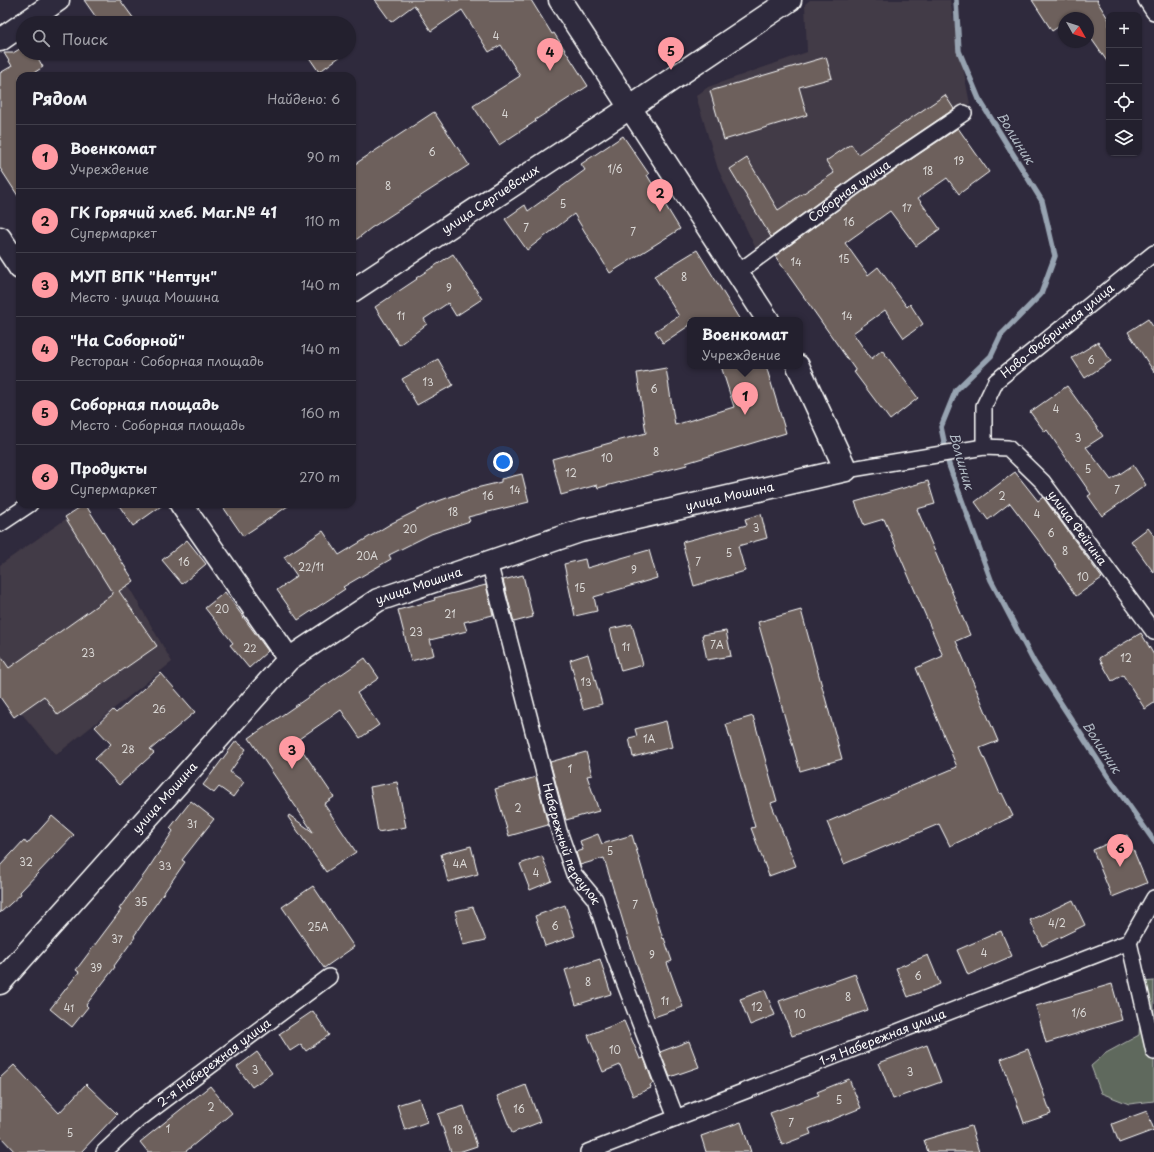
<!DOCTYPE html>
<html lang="ru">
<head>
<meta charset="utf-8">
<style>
	:root { --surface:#23202e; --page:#2f2d3a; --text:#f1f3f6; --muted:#a3a3aa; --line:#403e4a; --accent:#ff9aa2 }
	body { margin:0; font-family:"Playpen Sans",sans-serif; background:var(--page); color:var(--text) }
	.controls { position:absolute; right:12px; top:12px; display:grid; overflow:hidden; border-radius:8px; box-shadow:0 1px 3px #0004 }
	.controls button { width:36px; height:36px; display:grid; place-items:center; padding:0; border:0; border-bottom:1px solid var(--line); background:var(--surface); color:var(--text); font:20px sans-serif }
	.compass { position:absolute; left:1058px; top:12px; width:36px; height:36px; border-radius:50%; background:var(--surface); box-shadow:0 1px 3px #0004; rotate:129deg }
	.you { position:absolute; left:503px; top:462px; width:14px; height:14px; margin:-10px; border:3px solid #fff; border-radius:50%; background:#1a73e8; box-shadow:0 0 0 6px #1a73e833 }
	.badge { display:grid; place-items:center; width:26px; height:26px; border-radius:50%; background:var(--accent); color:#111; font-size:13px; font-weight:700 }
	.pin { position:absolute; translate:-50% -33px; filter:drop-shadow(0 1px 2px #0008) }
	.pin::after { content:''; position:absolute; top:21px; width:14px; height:12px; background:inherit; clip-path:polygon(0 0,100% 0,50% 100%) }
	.popup { position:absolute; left:687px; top:317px; width:116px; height:52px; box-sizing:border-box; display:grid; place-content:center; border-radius:8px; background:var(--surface); filter:drop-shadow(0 1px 3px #0005); font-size:13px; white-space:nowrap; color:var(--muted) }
	.popup b { font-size:15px; color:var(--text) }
	.popup::after { content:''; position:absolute; left:50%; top:100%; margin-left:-8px; border:8px solid transparent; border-top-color:var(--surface) }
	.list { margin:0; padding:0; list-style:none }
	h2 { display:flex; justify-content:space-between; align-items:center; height:52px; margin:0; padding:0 16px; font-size:17px }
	h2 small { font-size:13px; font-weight:400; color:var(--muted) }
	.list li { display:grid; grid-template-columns:26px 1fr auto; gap:12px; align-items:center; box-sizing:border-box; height:64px; padding:0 16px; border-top:1px solid var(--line) }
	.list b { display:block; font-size:15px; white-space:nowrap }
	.list p { margin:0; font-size:13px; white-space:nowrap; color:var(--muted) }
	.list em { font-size:13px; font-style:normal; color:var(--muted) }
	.icon { flex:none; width:22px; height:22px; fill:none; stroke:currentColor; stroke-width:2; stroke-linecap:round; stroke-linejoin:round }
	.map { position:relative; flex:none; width:1154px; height:1152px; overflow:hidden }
	.search { position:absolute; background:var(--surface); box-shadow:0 1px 3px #0004; left:16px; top:16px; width:340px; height:44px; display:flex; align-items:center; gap:10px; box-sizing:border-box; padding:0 14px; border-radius:22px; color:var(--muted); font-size:15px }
	.panel { position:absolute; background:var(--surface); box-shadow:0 1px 3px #0004; left:16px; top:72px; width:340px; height:436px; border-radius:12px }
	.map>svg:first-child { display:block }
	.built { fill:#423a46 }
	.green { fill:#5f695d; stroke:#afb4ae }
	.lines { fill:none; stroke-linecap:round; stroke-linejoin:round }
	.stream { stroke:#97a3b1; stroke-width:5.5 }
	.building { fill:#6d615c; stroke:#fff }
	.street-casing { stroke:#fff; stroke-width:18 }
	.secondary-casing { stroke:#fff; stroke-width:25 }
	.street { stroke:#2f2a3d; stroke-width:15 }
	.secondary { stroke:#2f2a3d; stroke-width:22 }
	.labels { text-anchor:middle; stroke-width:3; stroke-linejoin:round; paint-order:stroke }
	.number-label { font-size:10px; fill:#dad8d6 }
	.street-label { font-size:12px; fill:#fff; stroke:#2f2a3d }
	.water-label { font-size:13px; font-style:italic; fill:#b1bac4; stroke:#2f2a3d }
</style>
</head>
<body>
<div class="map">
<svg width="1154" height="1152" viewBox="0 0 1154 1152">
	<rect width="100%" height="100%" fill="#2f2a3d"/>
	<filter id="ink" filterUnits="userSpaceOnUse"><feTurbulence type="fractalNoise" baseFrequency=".025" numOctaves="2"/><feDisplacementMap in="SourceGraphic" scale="8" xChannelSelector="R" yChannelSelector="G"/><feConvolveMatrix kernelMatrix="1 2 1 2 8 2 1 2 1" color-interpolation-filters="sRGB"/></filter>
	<g filter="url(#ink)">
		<g class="built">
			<polygon points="810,0 950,0 970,104 756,249 718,169 696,96 708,87 807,52 805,4"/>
			<polygon points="83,507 172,662 56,755 0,687 0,565"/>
		</g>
		<polygon class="green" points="1154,981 1154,1101 1129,1104 1101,1093 1091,1066 1106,1053 1139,1035 1142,982"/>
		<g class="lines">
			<polyline class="stream" points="956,0 959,51 979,99 1042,201 1055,256 1041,294 1001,335 991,356 956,390 941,427 949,465 991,580 1034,662 1108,776 1154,841"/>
		</g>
		<g class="building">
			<polygon points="84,0 120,0 137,23 100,23"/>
			<polygon points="375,0 531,0 552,34 554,33 588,86 535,120 536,121 499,145 473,106 520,76 501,45 489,52 462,10 431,31 414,5 391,22"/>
			<polygon points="1032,0 1098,0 1097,1 1109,20 1109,64 1088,34 1088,18 1077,18 1075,15 1072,18 1064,18 1064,23 1052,31"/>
			<polygon points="23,47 23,53 35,53 43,67 29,76 20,76 20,199 0,168 0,73 12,66 4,53 13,53"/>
			<polygon points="306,53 345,53 319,72"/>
			<polygon points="826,57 832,78 799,87 807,115 724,140 710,91"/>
			<polygon points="945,95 954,109 852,178 771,237 730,169 747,158 778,210 834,173 826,161 851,144 858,154"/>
			<polygon points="434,112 469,165 371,228 352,243 352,166"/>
			<polygon points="958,128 989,172 959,194 947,178 918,198 940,229 916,246 890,211 845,243 868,275 878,267 907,307 910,304 923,324 904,338 885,310 853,333 871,359 882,350 918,398 890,420 854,372 856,371 775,256 862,192"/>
			<polygon points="623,136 649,174 647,175 680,229 610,273 574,214 527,250 505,219 525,205 528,211 585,170 581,164"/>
			<polygon points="697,250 740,320 690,320 690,325 663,343 655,331 679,316 654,276"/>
			<polygon points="453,254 482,299 456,316 448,303 424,319 427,324 399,345 375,307 417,279 416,278"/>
			<polygon points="1148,319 1154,328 1154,372 1128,332"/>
			<polygon points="1098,342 1111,361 1085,378 1072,358"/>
			<polygon points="438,359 453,385 417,405 402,379"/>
			<polygon points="721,366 766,366 786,433 686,463 687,465 598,488 597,485 561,495 552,459 646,433 637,373 666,368 675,425 734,407"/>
			<polygon points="1067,386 1103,436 1086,447 1111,480 1133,465 1146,485 1102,516 1088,496 1091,494 1047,430 1045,432 1030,412"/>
			<polygon points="1015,472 1038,501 1043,497 1102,578 1076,596 1041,544 1010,503 988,520 975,502"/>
			<polygon points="522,474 529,502 468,517 470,521 431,534 389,555 391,559 343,587 345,589 298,620 277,590 297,576 284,557 323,531 339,555 392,523 430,504 472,489 501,482 501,479"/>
			<polygon points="928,481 935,504 917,509 970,635 956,641 998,741 980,748 1000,794 1002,793 1013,816 950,846 939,824 844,864 827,822 957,767 916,668 943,656 884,519 864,525 855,502"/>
			<polygon points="85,504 134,581 119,591 157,646 58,715 44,696 14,717 0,697 0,655 9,668 113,594 65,517"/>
			<polygon points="118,504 164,504 133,526"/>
			<polygon points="221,504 291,504 243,536"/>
			<polygon points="761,514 767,538 738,546 745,571 694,586 682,542 747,525 745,519"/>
			<polygon points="1148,528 1154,536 1154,573 1131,541"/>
			<polygon points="187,540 206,564 182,584 162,560"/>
			<polygon points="649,550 657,578 594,597 597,611 575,616 564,564 585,559 587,568"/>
			<polygon points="523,575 533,617 514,622 503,580"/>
			<polygon points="486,585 493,615 464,622 467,631 430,640 434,655 411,661 398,610 435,600 434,598"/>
			<polygon points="225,592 268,651 249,668 230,645 233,643 205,608"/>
			<polygon points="801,610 842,759 800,771 758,622"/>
			<polygon points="632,624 643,665 621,671 610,629"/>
			<polygon points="726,631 731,656 707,660 702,635"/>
			<polygon points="1141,633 1154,655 1154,703 1145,709 1123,675 1112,681 1099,658"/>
			<polygon points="588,654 602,704 583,709 570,660"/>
			<polygon points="365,658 379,678 357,693 379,725 360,738 341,710 296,741 334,797 324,804 356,852 326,872 288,817 289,815 313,832 249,738"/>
			<polygon points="161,673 195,712 150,750 154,753 119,785 95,759 111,744 95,727 113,710 116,713"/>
			<polygon points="753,716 777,801 771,803 796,866 769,876 751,828 755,827 726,724"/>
			<polygon points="666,721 672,747 633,757 629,738 637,736 635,729"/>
			<polygon points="236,741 246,749 230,772 244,782 233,797 219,787 214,793 203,785"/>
			<polygon points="586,752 592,775 587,776 599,811 566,820 550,762"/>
			<polygon points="536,777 548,825 509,836 495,789"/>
			<polygon points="397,782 406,827 378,832 370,787"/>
			<polygon points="191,801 214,819 182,860 185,862 134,936 135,937 114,966 115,967 86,1005 88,1007 72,1027 50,1009 79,972 76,970 121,910 119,909 146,872 173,831 170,828"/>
			<polygon points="52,816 74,835 20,892 21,894 0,913 0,866 24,840 27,844"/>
			<polygon points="598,834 602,844 632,835 663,939 664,938 672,961 667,963 683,1007 654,1017 627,935 604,858 580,865 576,852 583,850 580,841"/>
			<polygon points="1127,835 1147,883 1112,897 1093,850"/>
			<polygon points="471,846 478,874 448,882 441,854"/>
			<polygon points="542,856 552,881 530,890 520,864"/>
			<polygon points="313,886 354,947 324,968 282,907"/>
			<polygon points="1073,900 1085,925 1042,946 1030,920"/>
			<polygon points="565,905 575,936 545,946 535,916"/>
			<polygon points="473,907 486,940 463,945 455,911"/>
			<polygon points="1001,931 1012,956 968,975 957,950"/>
			<polygon points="928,955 940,984 908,997 896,968"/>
			<polygon points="600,959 611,994 576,1005 565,970"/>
			<polygon points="855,974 868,1010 792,1036 779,1001"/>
			<polygon points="1112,984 1122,1020 1046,1043 1036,1006"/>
			<polygon points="765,990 775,1015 750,1025 740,999"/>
			<polygon points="313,1011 329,1035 306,1051 301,1044 290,1051 279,1034"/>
			<polygon points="624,1021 640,1059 644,1058 653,1083 650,1085 651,1088 633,1096 620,1065 603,1072 588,1035"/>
			<polygon points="689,1041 699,1067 670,1077 660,1052"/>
			<polygon points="927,1045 941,1082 893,1099 879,1063"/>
			<polygon points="1028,1049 1051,1114 1024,1123 1001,1059"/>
			<polygon points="257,1052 272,1073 252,1087 237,1067"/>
			<polygon points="14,1065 59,1113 86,1084 117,1114 81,1152 15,1152 0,1136 0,1078"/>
			<polygon points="849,1079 861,1108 809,1129 811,1134 782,1145 770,1113 819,1095 817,1092"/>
			<polygon points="526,1085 540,1122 512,1133 497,1096"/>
			<polygon points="210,1086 232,1113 185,1152 148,1152 140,1142"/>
			<polygon points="419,1098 427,1122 405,1130 397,1105"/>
			<polygon points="464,1106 477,1146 459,1152 451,1152 438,1114"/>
			<polygon points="1147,1111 1154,1130 1119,1143 1112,1124"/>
			<polygon points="741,1122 751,1152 706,1152 701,1136"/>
			<polygon points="971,1126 979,1152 928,1152 924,1140"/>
		</g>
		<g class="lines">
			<g class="street-casing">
				<g id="street">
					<polyline points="1146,0 1154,12"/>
					<path id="s1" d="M737 273 857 185 964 113"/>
					<path id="s2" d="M984 447V406L996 381 1154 253"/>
					<path id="s3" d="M846 470 984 447 1008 448 1043 482 1154 632"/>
					<polyline points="0,524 30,504"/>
					<path id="s4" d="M489 562 559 831 574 874 595 899 609 942 676 1118"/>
					<polyline points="1129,942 1154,1052"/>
					<path id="s5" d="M104 1152 138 1120 329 977"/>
					<path id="s6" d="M588 1152 1129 942 1154 898"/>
				</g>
			</g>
			<g class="secondary-casing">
				<g id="secondary">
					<polyline points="560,0 768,320"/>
					<polyline points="25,23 58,0"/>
					<polyline points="0,40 23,24"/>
					<polyline points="0,238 20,268"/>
					<path id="s7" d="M352 291 616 117 790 0"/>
					<polyline points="181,504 289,659"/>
					<path id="s8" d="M0 983 289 659 378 600 580 531 846 470 798 366"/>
				</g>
			</g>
			<use href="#street" class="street"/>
			<use href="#secondary" class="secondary"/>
		</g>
	</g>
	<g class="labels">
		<g class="number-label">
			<text x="496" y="40">4</text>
			<text x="505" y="118">4</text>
			<text x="432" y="156">6</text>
			<text x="959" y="165">19</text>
			<text x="615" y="173">1/6</text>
			<text x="928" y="175">18</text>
			<text x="388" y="190">8</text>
			<text x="563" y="208">5</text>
			<text x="907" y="212">17</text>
			<text x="849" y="226">16</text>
			<text x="526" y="232">7</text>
			<text x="633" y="236">7</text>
			<text x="844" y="263">15</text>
			<text x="796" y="266">14</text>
			<text x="684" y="281">8</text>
			<text x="449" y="292">9</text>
			<text x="401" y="320">11</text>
			<text x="847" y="320">14</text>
			<text x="1091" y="364">6</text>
			<text x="428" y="386">13</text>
			<text x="654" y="393">6</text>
			<text x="1056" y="413">4</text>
			<text x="1078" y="442">3</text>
			<text x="656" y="456">8</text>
			<text x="607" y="462">10</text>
			<text x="1088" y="473">5</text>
			<text x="571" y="477">12</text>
			<text x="515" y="494">14</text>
			<text x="1117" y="494">7</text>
			<text x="488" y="500">16</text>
			<text x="1002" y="500">2</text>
			<text x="453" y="516">18</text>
			<text x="1037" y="518">4</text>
			<text x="756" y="532">3</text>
			<text x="410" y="533">20</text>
			<text x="1051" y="537">6</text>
			<text x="1065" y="555">8</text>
			<text x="729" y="557">5</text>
			<text x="367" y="560">20А</text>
			<text x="184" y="566">16</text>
			<text x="698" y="566">7</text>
			<text x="311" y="571">22/11</text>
			<text x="634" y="574">9</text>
			<text x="1083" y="581">10</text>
			<text x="580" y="592">15</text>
			<text x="222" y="613">20</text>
			<text x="450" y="618">21</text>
			<text x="416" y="636">23</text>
			<text x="717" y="649">7А</text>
			<text x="626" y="651">11</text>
			<text x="250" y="652">22</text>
			<text x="88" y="657">23</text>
			<text x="1126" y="662">12</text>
			<text x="586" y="686">13</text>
			<text x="159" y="713">26</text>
			<text x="649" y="743">1А</text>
			<text x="128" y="753">28</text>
			<text x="570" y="773">1</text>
			<text x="518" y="812">2</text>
			<text x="192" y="828">31</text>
			<text x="610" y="855">5</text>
			<text x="26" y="866">32</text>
			<text x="460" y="868">4А</text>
			<text x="165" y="870">33</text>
			<text x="536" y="877">4</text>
			<text x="141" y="906">35</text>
			<text x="635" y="909">7</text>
			<text x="1057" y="927">4/2</text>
			<text x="555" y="930">6</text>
			<text x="318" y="931">25А</text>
			<text x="117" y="943">37</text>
			<text x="984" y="957">4</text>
			<text x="652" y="959">9</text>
			<text x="96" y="972">39</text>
			<text x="918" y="980">6</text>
			<text x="588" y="986">8</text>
			<text x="848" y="1001">8</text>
			<text x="665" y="1005">11</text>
			<text x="757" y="1011">12</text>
			<text x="69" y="1012">41</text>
			<text x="1079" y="1017">1/6</text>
			<text x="800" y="1018">10</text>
			<text x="615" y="1054">10</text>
			<text x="255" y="1074">3</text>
			<text x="910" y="1076">3</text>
			<text x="839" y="1104">5</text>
			<text x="211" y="1111">2</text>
			<text x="519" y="1113">16</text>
			<text x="791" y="1127">7</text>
			<text x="168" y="1133">1</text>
			<text x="458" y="1134">18</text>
			<text x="70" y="1137">5</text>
		</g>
		<g class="street-label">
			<text dy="4" stroke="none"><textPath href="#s1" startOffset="139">Соборная улица</textPath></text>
			<text dy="4" stroke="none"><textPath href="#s7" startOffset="166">улица Сергиевских</textPath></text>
			<text dy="4" stroke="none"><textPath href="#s2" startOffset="148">Ново-Фабричная улица</textPath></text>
			<text dy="4" stroke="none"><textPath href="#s8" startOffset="908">улица Мошина</textPath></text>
			<text dy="4" stroke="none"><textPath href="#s3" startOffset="270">улица Фейгина</textPath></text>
			<text dy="4" stroke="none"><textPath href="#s8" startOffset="584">улица Мошина</textPath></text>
			<text dy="4" stroke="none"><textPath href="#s8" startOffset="248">улица Мошина</textPath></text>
			<text dy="4" stroke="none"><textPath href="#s4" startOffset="295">Набережный переулок</textPath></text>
			<text dy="4" stroke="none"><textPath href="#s6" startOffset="316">1-я Набережная улица</textPath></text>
			<text dy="4" stroke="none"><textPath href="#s5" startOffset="142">2-я Набережная улица</textPath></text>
		</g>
		<g class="water-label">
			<text transform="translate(1016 138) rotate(58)" y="5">Волшник</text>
			<text transform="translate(962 461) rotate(74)" y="5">Волшник</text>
			<text transform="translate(1102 747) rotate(57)" y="5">Волшник</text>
		</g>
	</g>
</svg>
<div class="controls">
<button>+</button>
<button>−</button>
<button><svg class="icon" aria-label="locate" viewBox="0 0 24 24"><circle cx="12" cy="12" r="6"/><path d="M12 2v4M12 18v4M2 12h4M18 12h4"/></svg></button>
<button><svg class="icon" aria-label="layers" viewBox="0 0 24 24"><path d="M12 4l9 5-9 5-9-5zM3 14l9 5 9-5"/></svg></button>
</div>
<svg class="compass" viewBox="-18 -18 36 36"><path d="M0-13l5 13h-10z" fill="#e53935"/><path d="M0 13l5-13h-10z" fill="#a3a3aa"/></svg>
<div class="you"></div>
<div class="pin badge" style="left:745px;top:415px">1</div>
<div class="popup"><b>Военкомат</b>Учреждение</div>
<div class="pin badge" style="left:660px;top:212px">2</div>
<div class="pin badge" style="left:292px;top:769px">3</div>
<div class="pin badge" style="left:550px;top:71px">4</div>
<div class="pin badge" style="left:671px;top:70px">5</div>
<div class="pin badge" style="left:1120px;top:867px">6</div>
<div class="search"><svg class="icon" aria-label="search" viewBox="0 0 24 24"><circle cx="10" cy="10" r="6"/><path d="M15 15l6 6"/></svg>Поиск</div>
<section class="panel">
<h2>Рядом<small>Найдено: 6</small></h2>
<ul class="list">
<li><span class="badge">1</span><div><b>Военкомат</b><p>Учреждение</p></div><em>90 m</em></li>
<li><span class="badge">2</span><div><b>ГК Горячий хлеб. Маг.№ 41</b><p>Супермаркет</p></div><em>110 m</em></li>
<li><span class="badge">3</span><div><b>МУП ВПК &quot;Нептун&quot;</b><p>Место · улица Мошина</p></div><em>140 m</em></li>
<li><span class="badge">4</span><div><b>&quot;На Соборной&quot;</b><p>Ресторан · Соборная площадь</p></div><em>140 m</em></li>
<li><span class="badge">5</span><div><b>Соборная площадь</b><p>Место · Соборная площадь</p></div><em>160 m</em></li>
<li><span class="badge">6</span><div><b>Продукты</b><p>Супермаркет</p></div><em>270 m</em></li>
</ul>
</section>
</div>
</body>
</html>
